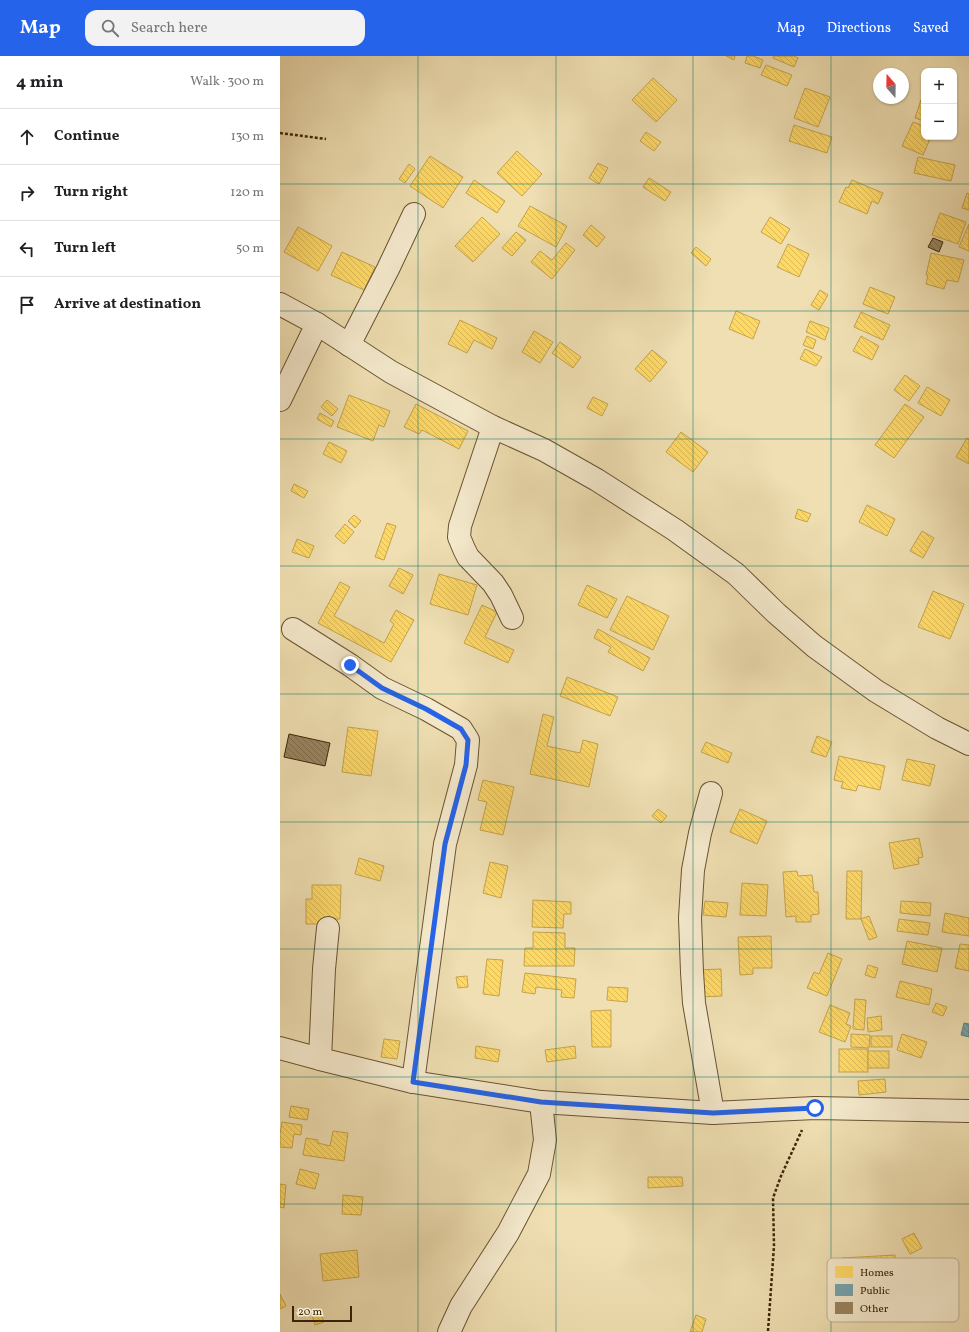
<!DOCTYPE html>
<html lang="en">
<head>
<meta charset="utf-8">
<style>
	:root { --surface:#fff; --page:#f2f2f2; --text:#202124; --muted:#757577; --line:#e0e0e0; --accent:#2563eb }
	body { margin:0; font-family:Vollkorn,serif; background:var(--page); color:var(--text) }
	.controls { position:absolute; right:12px; top:12px; display:grid; overflow:hidden; border-radius:8px; box-shadow:0 1px 3px #0004 }
	.controls button { width:36px; height:36px; display:grid; place-items:center; padding:0; border:0; border-bottom:1px solid var(--line); background:var(--surface); color:var(--text); font:20px sans-serif }
	.compass { position:absolute; left:593px; top:12px; width:36px; height:36px; border-radius:50%; background:var(--surface); box-shadow:0 1px 3px #0004; rotate:340deg }
	.scale { position:absolute; left:12px; bottom:10px; width:60px; box-sizing:border-box; padding-left:4px; border:2px solid #3d2407; border-top:0; font-size:11px; line-height:14px; white-space:nowrap; color:#3d2407; -webkit-text-stroke:3px #f5eacd; paint-order:stroke }
	.stop { position:absolute; width:12px; height:12px; margin:-9px; border:3px solid #2563eb; border-radius:50%; background:#fff }
	.stop.end { background:#2563eb; border-color:#fff; box-shadow:0 1px 4px #0008 }
	.list { margin:0; padding:0; list-style:none }
	h2 { display:flex; justify-content:space-between; align-items:center; height:52px; margin:0; padding:0 16px; font-size:17px }
	h2 small { font-size:13px; font-weight:400; color:var(--muted) }
	.list li { display:grid; grid-template-columns:26px 1fr auto; gap:12px; align-items:center; box-sizing:border-box; height:56px; padding:0 16px; border-top:1px solid var(--line) }
	.list b { display:block; font-size:15px; white-space:nowrap }
	.list em { font-size:13px; font-style:normal; color:var(--muted) }
	.icon { flex:none; width:22px; height:22px; fill:none; stroke:currentColor; stroke-width:2; stroke-linecap:round; stroke-linejoin:round }
	.map { position:relative; flex:none; width:689px; height:1276px; overflow:hidden }
	header { display:flex; align-items:center; gap:24px; box-sizing:border-box; height:56px; padding:0 20px; background:var(--accent); color:#fff }
	header strong { font-size:19px }
	nav { display:flex; gap:22px; margin-inline-start:auto; font-size:14px }
	.search { width:280px; height:36px; background:var(--page); display:flex; align-items:center; gap:10px; box-sizing:border-box; padding:0 14px; border-radius:12px; color:var(--muted); font-size:15px }
	main { display:flex }
	aside { flex:1; background:var(--surface) }
	.map>svg:first-child { display:block }
	.homes { fill:url(#homes-back-hatch); stroke:#c5a34a }
	.public { fill:url(#public-back-hatch); stroke:#657e7d }
	.building { fill:url(#building-back-hatch); stroke:#3d2407 }
	.lines { fill:none; stroke-linecap:round; stroke-linejoin:round }
	.minor-casing { stroke:#6a5332; stroke-width:24 }
	.path { stroke:#3d2407; stroke-width:2.5; stroke-dasharray:3 2; stroke-linecap:butt }
	.minor { stroke:#f5eacd; stroke-width:22 }
	.route { stroke:#2563eb; stroke-width:5 }
	.grid { fill:none; stroke:#0f766e; stroke-width:1; stroke-opacity:0.55 }
	.key { fill:#f5eacd; stroke:#beaf92; stroke-width:1 }
	.key-label { font-size:11px; fill:#3d2407 }
</style>
</head>
<body>
<header>
<strong>Map</strong>
<div class="search"><svg class="icon" aria-label="search" viewBox="0 0 24 24"><circle cx="10" cy="10" r="6"/><path d="M15 15l6 6"/></svg>Search here</div>
<nav><a>Map</a><a>Directions</a><a>Saved</a></nav>
</header>
<main>
<aside>
<h2>4 min<small>Walk · 300 m</small></h2>
<ul class="list">
<li><svg class="icon" aria-label="ahead" viewBox="0 0 24 24"><path d="M12 20V5M6 11l6-6 6 6"/></svg><div><b>Continue</b></div><em>130 m</em></li>
<li><svg class="icon" aria-label="right" viewBox="0 0 24 24"><path d="M7 20v-9h11M14 6l5 5-5 5"/></svg><div><b>Turn right</b></div><em>120 m</em></li>
<li><svg class="icon" aria-label="left" viewBox="0 0 24 24"><path d="M17 20v-9H6M10 6l-5 5 5 5"/></svg><div><b>Turn left</b></div><em>50 m</em></li>
<li><svg class="icon" aria-label="arrive" viewBox="0 0 24 24"><path d="M6 21V4h12l-3 4 3 4H6"/></svg><div><b>Arrive at destination</b></div></li>
</ul>
</aside>
<div class="map">
<svg width="689" height="1276" viewBox="0 0 689 1276">
	<defs>
		<pattern id="homes-back-hatch" width="6" height="6" patternUnits="userSpaceOnUse"><rect width="6" height="6" fill="#ffd966"/><path d="M-1 5l2 2M0 0l6 6M5-1l2 2" fill="none" stroke="#dbba57"/></pattern>
		<pattern id="public-back-hatch" width="6" height="6" patternUnits="userSpaceOnUse"><rect width="6" height="6" fill="#76a5af"/><path d="M-1 5l2 2M0 0l6 6M5-1l2 2" fill="none" stroke="#62868c"/></pattern>
		<pattern id="building-back-hatch" width="6" height="6" patternUnits="userSpaceOnUse"><rect width="6" height="6" fill="#9a8560"/><path d="M-1 5l2 2M0 0l6 6M5-1l2 2" fill="none" stroke="#7f6d4d"/></pattern>
	</defs>
	<rect width="100%" height="100%" fill="#efdfb2"/>
	<filter id="stains"><feTurbulence type="fractalNoise" baseFrequency=".005" numOctaves="4"/><feColorMatrix values="0 0 0 0 .2 0 0 0 0 .09 0 0 0 0 .02 0 0 0 .5 -.17"/></filter>
	<radialGradient id="worn" r=".72"><stop offset=".6" stop-color="#630" stop-opacity="0"/><stop offset="1" stop-color="#630" stop-opacity=".3"/></radialGradient>
	<g class="homes">
		<polygon points="446,0 455,0 454,4"/>
		<polygon points="467,0 473,0 483,4 480,12 465,7"/>
		<polygon points="494,0 514,0 518,2 514,11 493,2"/>
		<polygon points="486,9 512,19 507,30 481,19"/>
		<polygon points="373,22 397,44 376,66 352,44"/>
		<polygon points="525,32 550,41 538,71 514,62"/>
		<polygon points="643,38 644,38 644,65 635,62"/>
		<polygon points="633,66 644,70 644,81 651,81 643,99 622,90"/>
		<polygon points="514,69 552,81 547,97 509,85"/>
		<polygon points="366,76 381,86 374,95 360,85"/>
		<polygon points="237,95 262,118 242,140 217,117"/>
		<polygon points="150,100 183,121 163,152 130,130"/>
		<polygon points="638,101 675,109 671,125 634,117"/>
		<polygon points="318,107 328,112 319,128 309,122"/>
		<polygon points="129,108 135,113 125,127 119,123"/>
		<polygon points="369,122 391,136 385,145 363,131"/>
		<polygon points="194,124 225,145 217,157 186,137"/>
		<polygon points="572,124 603,137 598,148 592,145 587,158 559,146 566,131 568,132"/>
		<polygon points="687,137 689,138 689,154 682,152"/>
		<polygon points="250,150 287,170 276,191 238,170"/>
		<polygon points="660,157 686,166 678,188 652,179"/>
		<polygon points="202,161 220,178 193,206 175,190"/>
		<polygon points="490,161 510,173 501,188 481,176"/>
		<polygon points="689,168 689,195 679,191"/>
		<polygon points="311,169 325,181 317,191 303,179"/>
		<polygon points="18,171 52,190 38,215 4,196"/>
		<polygon points="236,176 246,184 232,200 222,192"/>
		<polygon points="286,187 295,194 272,223 251,206 260,195 272,204"/>
		<polygon points="508,188 529,198 519,221 497,211"/>
		<polygon points="416,191 431,203 426,210 411,197"/>
		<polygon points="62,196 95,211 84,234 51,219"/>
		<polygon points="651,197 684,204 678,226 667,224 664,233 646,228 648,219 646,219"/>
		<polygon points="590,231 615,241 608,258 583,248"/>
		<polygon points="540,234 548,239 539,254 531,249"/>
		<polygon points="456,255 480,265 473,283 449,273"/>
		<polygon points="581,256 610,269 603,284 574,271"/>
		<polygon points="180,264 217,282 212,293 194,284 187,297 168,288"/>
		<polygon points="530,265 549,272 545,284 526,276"/>
		<polygon points="254,275 273,286 260,307 242,296"/>
		<polygon points="527,280 536,284 533,293 523,289"/>
		<polygon points="581,280 599,290 592,304 573,295"/>
		<polygon points="280,286 301,301 293,312 272,297"/>
		<polygon points="525,293 542,301 536,310 520,303"/>
		<polygon points="372,294 387,306 370,326 355,313"/>
		<polygon points="625,319 640,330 629,345 614,334"/>
		<polygon points="647,331 670,344 661,360 638,347"/>
		<polygon points="69,339 110,355 104,371 99,369 93,385 57,371"/>
		<polygon points="313,341 328,348 322,360 307,352"/>
		<polygon points="47,344 58,353 52,360 41,351"/>
		<polygon points="136,348 188,375 179,393 142,374 139,378 124,371"/>
		<polygon points="625,348 644,361 614,402 595,389"/>
		<polygon points="40,357 54,365 51,371 37,363"/>
		<polygon points="401,376 428,396 413,416 386,396"/>
		<polygon points="687,382 689,383 689,408 676,401"/>
		<polygon points="49,386 67,395 61,407 43,398"/>
		<polygon points="14,428 28,435 24,442 11,435"/>
		<polygon points="587,449 615,463 607,480 579,466"/>
		<polygon points="518,453 531,458 527,466 515,462"/>
		<polygon points="74,459 81,465 75,472 68,465"/>
		<polygon points="107,467 116,470 104,504 95,501"/>
		<polygon points="65,468 74,476 64,488 55,480"/>
		<polygon points="642,475 654,482 643,502 630,495"/>
		<polygon points="17,483 34,490 29,502 12,496"/>
		<polygon points="119,512 133,519 123,538 109,530"/>
		<polygon points="159,518 197,529 188,559 150,548"/>
		<polygon points="60,526 70,531 54,560 104,587 114,568 110,565 116,554 134,564 111,606 38,567"/>
		<polygon points="307,529 337,543 327,562 298,549"/>
		<polygon points="653,535 684,548 670,583 638,571"/>
		<polygon points="347,540 389,560 373,594 330,574"/>
		<polygon points="202,549 217,556 205,581 234,594 228,607 184,587"/>
		<polygon points="318,573 370,602 363,615 328,596 331,591 314,582"/>
		<polygon points="287,621 338,641 330,660 280,640"/>
		<polygon points="263,658 274,661 267,690 300,697 303,684 318,688 309,731 250,718"/>
		<polygon points="68,671 98,675 91,720 62,716"/>
		<polygon points="537,680 552,686 546,701 531,696"/>
		<polygon points="426,686 452,697 448,707 421,696"/>
		<polygon points="559,700 605,710 600,734 578,729 576,735 561,732 563,726 554,724"/>
		<polygon points="627,703 655,709 650,730 622,724"/>
		<polygon points="203,724 234,731 223,779 200,774 207,746 198,744"/>
		<polygon points="378,753 387,760 381,767 372,760"/>
		<polygon points="460,753 487,765 477,788 450,776"/>
		<polygon points="639,782 643,801 638,802 639,808 614,813 609,787"/>
		<polygon points="79,802 104,810 100,825 75,818"/>
		<polygon points="210,806 228,810 221,842 203,837"/>
		<polygon points="517,815 518,820 532,819 534,836 538,836 539,858 531,859 531,866 516,866 516,860 506,861 503,816"/>
		<polygon points="567,815 582,815 581,863 566,863"/>
		<polygon points="462,827 488,829 486,860 460,859"/>
		<polygon points="32,829 61,829 60,863 41,863 42,868 26,868 26,843 32,843"/>
		<polygon points="253,844 291,846 291,858 284,858 283,872 252,871"/>
		<polygon points="425,845 448,847 446,861 423,859"/>
		<polygon points="621,845 651,847 650,860 620,857"/>
		<polygon points="665,857 689,862 689,880 662,876"/>
		<polygon points="589,860 597,881 589,884 581,863"/>
		<polygon points="619,863 650,867 648,879 617,875"/>
		<polygon points="253,876 285,877 285,892 295,892 294,910 244,910 245,892 253,892"/>
		<polygon points="491,880 492,912 473,912 473,918 460,919 458,881"/>
		<polygon points="627,885 662,892 657,916 622,908"/>
		<polygon points="680,888 689,889 689,915 675,912"/>
		<polygon points="548,897 562,903 547,940 527,932 534,916 539,918"/>
		<polygon points="207,903 223,904 219,940 203,938"/>
		<polygon points="588,909 598,912 595,922 585,919"/>
		<polygon points="441,913 442,940 419,941 417,914"/>
		<polygon points="245,917 296,923 294,942 281,941 282,934 256,931 255,938 242,936"/>
		<polygon points="187,920 188,931 178,932 176,921"/>
		<polygon points="620,925 652,933 649,949 616,941"/>
		<polygon points="328,931 348,932 347,946 327,944"/>
		<polygon points="575,943 586,944 584,974 573,973"/>
		<polygon points="656,947 667,951 663,960 652,956"/>
		<polygon points="550,949 570,957 566,968 571,970 565,986 539,976"/>
		<polygon points="331,954 331,991 312,991 311,955"/>
		<polygon points="601,960 602,974 588,976 587,962"/>
		<polygon points="571,978 590,979 589,992 571,991"/>
		<polygon points="622,978 647,986 641,1002 617,994"/>
		<rect x="591" y="980" width="21" height="11"/>
		<polygon points="104,983 120,985 117,1003 101,1001"/>
		<polygon points="196,990 220,994 218,1006 195,1002"/>
		<polygon points="295,990 296,1002 267,1006 265,994"/>
		<rect x="559" y="993" width="29" height="23"/>
		<rect x="588" y="995" width="21" height="17"/>
		<polygon points="605,1023 606,1036 579,1039 578,1025"/>
		<polygon points="11,1050 29,1053 27,1064 9,1061"/>
		<polygon points="2,1066 22,1069 21,1079 14,1078 12,1092 0,1091 0,1078"/>
		<polygon points="53,1075 68,1077 64,1105 23,1099 26,1082 38,1084 38,1087 50,1090"/>
		<polygon points="20,1113 39,1118 35,1133 16,1128"/>
		<polygon points="368,1121 402,1121 403,1130 368,1132"/>
		<polygon points="0,1128 6,1129 4,1152 0,1151"/>
		<polygon points="63,1139 83,1141 81,1159 62,1158"/>
		<polygon points="634,1177 642,1192 630,1198 622,1183"/>
		<polygon points="77,1194 79,1221 43,1225 40,1198"/>
		<polygon points="615,1199 618,1237 604,1237 603,1215 587,1216 588,1238 572,1239 571,1215 562,1215 562,1202"/>
		<polygon points="0,1238 6,1250 0,1253"/>
		<polygon points="40,1256 44,1266 35,1269 32,1259"/>
		<polygon points="416,1259 426,1263 422,1276 410,1276"/>
	</g>
	<polygon class="public" points="684,967 689,968 689,981 681,979"/>
	<g class="building">
		<polygon points="653,182 663,186 659,196 648,191"/>
		<polygon points="9,678 50,687 45,710 4,701"/>
	</g>
	<g class="lines">
		<g class="minor-casing">
			<g id="minor">
				<polyline points="0,248 37,268 111,316 213,371 264,394 317,424 395,474 456,518 496,557 534,590 596,635 657,672 689,688"/>
				<polyline points="69,289 108,213 134,158"/>
				<polyline points="0,344 37,268"/>
				<polyline points="213,371 180,470 179,481 184,493 188,501 213,527 221,539 232,562"/>
				<polyline points="13,573 70,609 102,632 146,653 181,673 188,684 186,709 165,788 133,1026"/>
				<polyline points="431,737 420,777 413,814 410,862 412,916 414,947 433,1057"/>
				<polyline points="0,992 40,1003 133,1026 261,1046 433,1057 535,1052 689,1055"/>
				<polyline points="40,1003 44,913 48,872"/>
				<polyline points="169,1276 181,1250 228,1177 259,1118 265,1084 261,1046"/>
			</g>
		</g>
		<g class="path">
			<polyline points="0,77 46,83"/>
			<polyline points="488,1275 494,1190 493,1142 501,1120 522,1074"/>
		</g>
		<use href="#minor" class="minor"/>
	</g>
	<g class="lines">
		<polyline class="route" points="70,609 102,632 146,653 181,673 188,684 186,709 165,788 133,1026 261,1046 433,1057 535,1052"/>
	</g>
	<path class="grid" d="M138 0V1276M276 0V1276M413 0V1276M551 0V1276M0 128H689M0 255H689M0 383H689M0 510H689M0 638H689M0 766H689M0 893H689M0 1021H689M0 1148H689"/>
	<rect x="547" y="1202" width="132" height="64" rx="6" class="key"/>
	<rect x="555" y="1210" width="18" height="12" fill="#ffd966"/>
	<rect x="555" y="1228" width="18" height="12" fill="#76a5af"/>
	<rect x="555" y="1246" width="18" height="12" fill="#9a8560"/>
	<g class="key-label">
		<text x="580" y="1220">Homes</text>
		<text x="580" y="1238">Public</text>
		<text x="580" y="1256">Other</text>
	</g>
	<rect width="100%" height="100%" filter="url(#stains)"/>
	<rect width="100%" height="100%" fill="url(#worn)"/>
</svg>
<div class="controls">
<button>+</button>
<button>−</button>
</div>
<svg class="compass" viewBox="-18 -18 36 36"><path d="M0-13l5 13h-10z" fill="#e53935"/><path d="M0 13l5-13h-10z" fill="#757577"/></svg>
<div class="scale">20 m</div>
<div class="stop" style="left:535px;top:1052px"></div>
<div class="stop end" style="left:70px;top:609px"></div>
</div>
</main>
</body>
</html>
